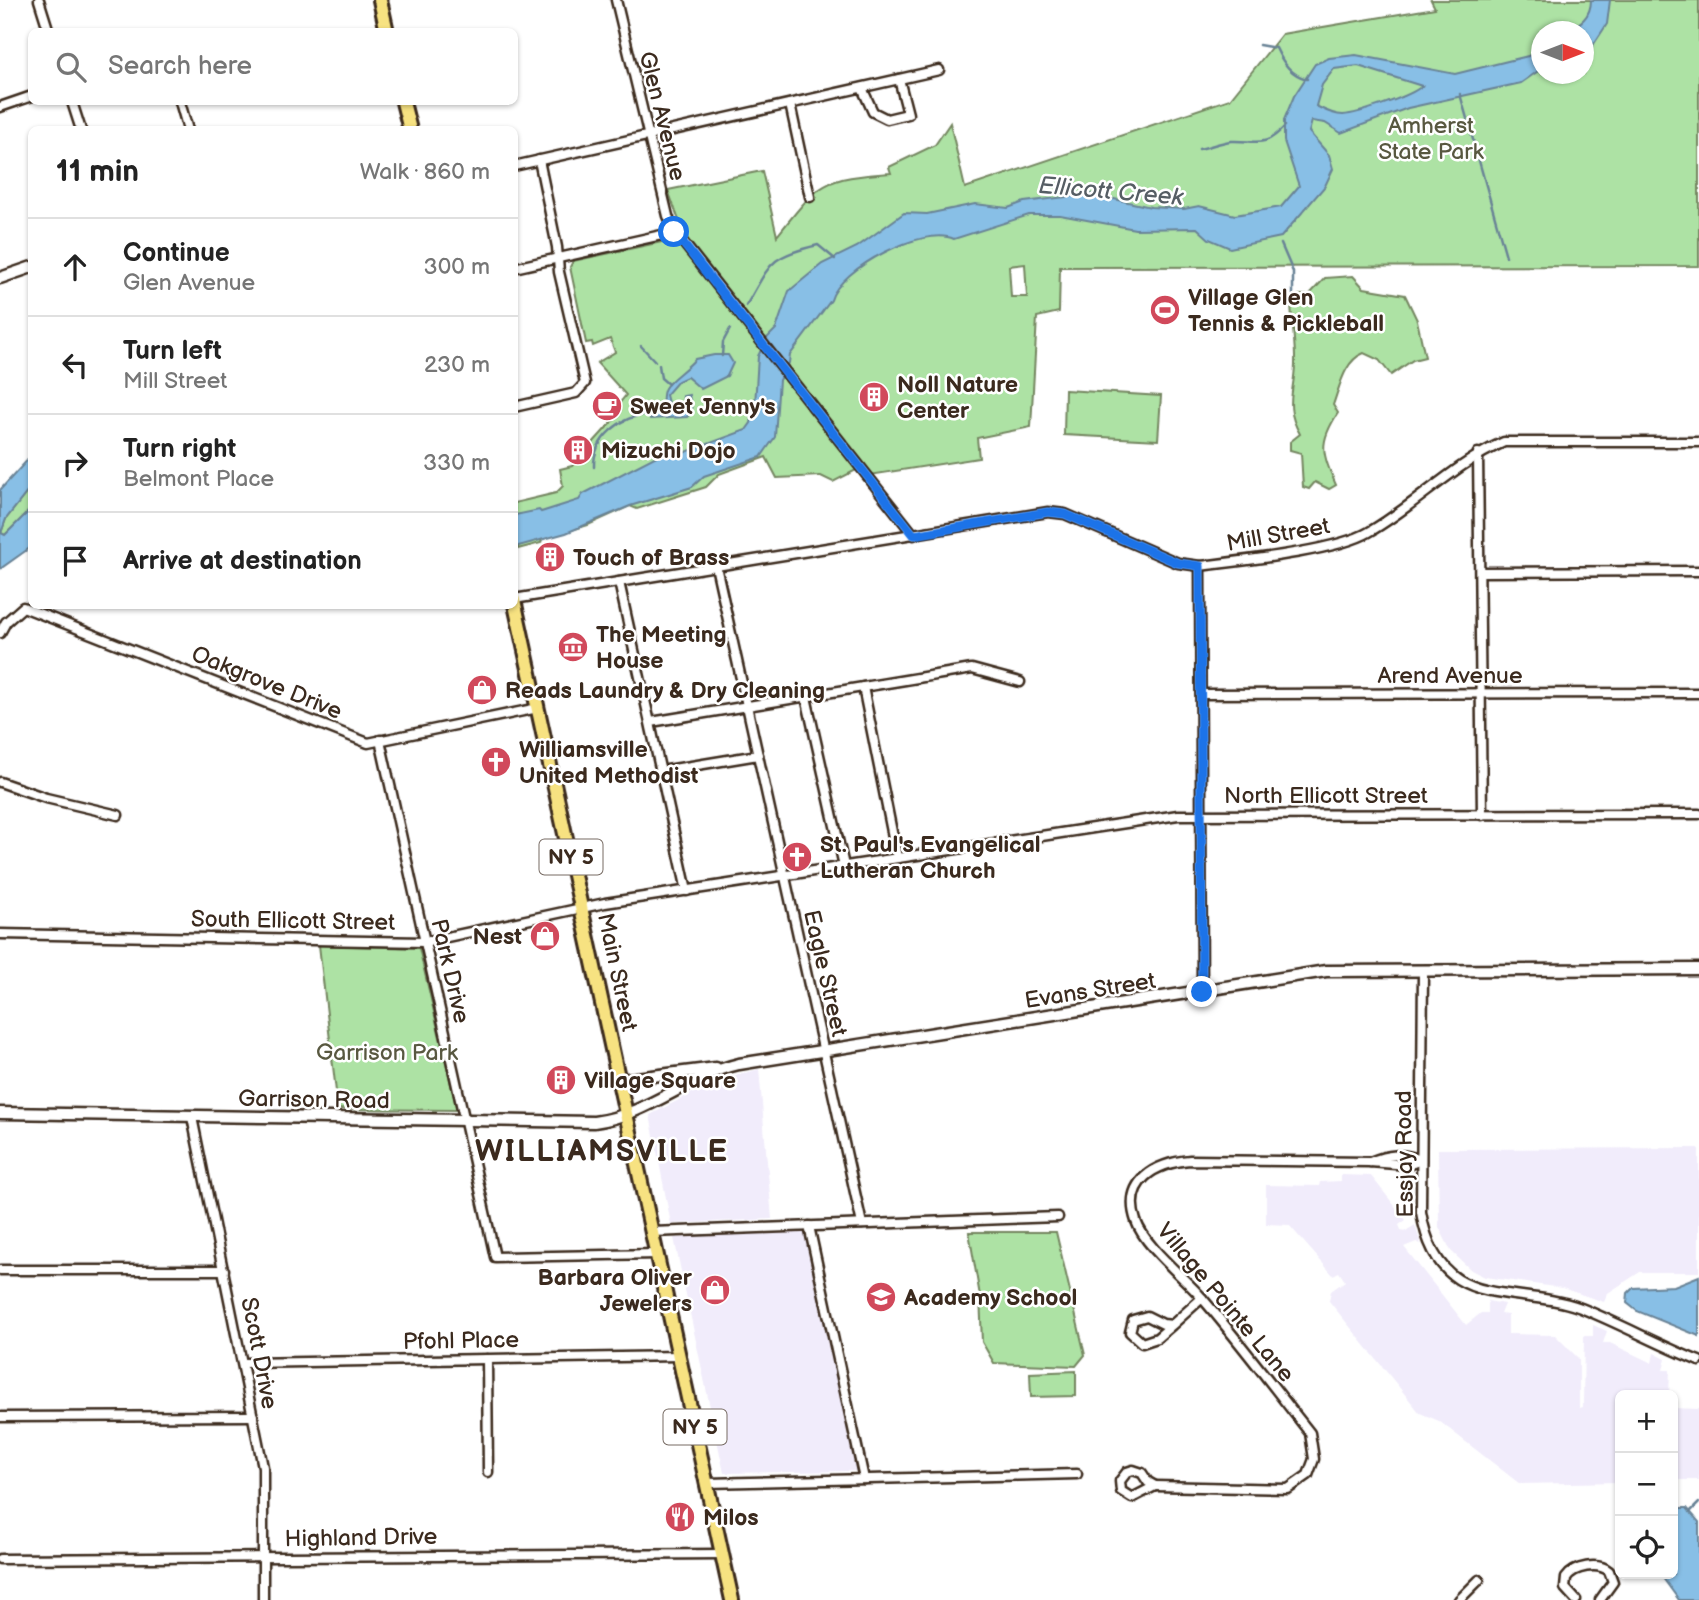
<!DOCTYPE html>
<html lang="en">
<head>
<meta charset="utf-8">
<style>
	:root { --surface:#fff; --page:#f2f2f2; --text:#222; --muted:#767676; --line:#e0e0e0 }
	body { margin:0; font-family:"Balsamiq Sans",sans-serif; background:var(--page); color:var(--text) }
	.controls { position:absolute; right:21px; bottom:21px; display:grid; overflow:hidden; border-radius:10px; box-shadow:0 2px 5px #0004 }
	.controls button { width:63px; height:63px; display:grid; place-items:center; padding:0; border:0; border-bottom:2px solid var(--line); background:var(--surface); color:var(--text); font:35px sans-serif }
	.compass { position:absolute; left:1531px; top:21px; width:63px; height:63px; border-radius:50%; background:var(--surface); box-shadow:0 2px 5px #0004; rotate:90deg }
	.stop { position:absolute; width:21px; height:21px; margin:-16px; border:5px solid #1a73e8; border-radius:50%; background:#fff }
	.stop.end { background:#1a73e8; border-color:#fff; box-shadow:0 2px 7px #0008 }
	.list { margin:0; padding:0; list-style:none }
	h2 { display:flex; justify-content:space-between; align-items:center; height:91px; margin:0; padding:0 28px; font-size:30px }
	h2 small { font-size:23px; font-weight:400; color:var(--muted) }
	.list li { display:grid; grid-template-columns:46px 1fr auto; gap:21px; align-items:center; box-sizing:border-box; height:98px; padding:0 28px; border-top:2px solid var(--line) }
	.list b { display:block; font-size:26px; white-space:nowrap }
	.list p { margin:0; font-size:23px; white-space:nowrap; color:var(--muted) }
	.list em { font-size:23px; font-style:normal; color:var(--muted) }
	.icon { flex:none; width:38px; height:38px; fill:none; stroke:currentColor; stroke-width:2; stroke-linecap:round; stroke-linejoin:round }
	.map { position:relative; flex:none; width:1699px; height:1600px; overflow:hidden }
	.search { position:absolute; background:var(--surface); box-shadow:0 2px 5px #0004; left:28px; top:28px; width:490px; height:77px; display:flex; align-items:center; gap:18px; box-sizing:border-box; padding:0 24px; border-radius:10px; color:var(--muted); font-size:26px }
	.panel { position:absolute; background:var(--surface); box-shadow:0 2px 5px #0004; left:28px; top:126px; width:490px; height:483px; border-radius:10px }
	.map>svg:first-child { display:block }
	.built { fill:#f1ecfb }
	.green { fill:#ade2a4; stroke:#748661; stroke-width:2; fill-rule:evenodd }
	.water { fill:#88bfe6; stroke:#698396; stroke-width:2; fill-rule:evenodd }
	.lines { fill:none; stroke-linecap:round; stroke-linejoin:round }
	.stream { stroke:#698396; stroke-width:2.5 }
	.minor-casing { stroke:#3b2a1e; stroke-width:13 }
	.tertiary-casing { stroke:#3b2a1e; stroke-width:15 }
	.primary-casing { stroke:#3b2a1e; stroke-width:18 }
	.minor { stroke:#fff; stroke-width:8 }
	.tertiary { stroke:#fff; stroke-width:10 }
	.primary { stroke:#f7e281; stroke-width:12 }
	.route { stroke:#1a73e8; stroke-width:9 }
	.labels { text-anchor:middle; stroke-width:5; stroke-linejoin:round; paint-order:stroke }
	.shield { fill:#fff; stroke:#766a62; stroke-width:2 }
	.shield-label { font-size:21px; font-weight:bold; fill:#3b2a1e }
	.street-label { font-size:23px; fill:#3b2a1e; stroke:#fff }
	.park-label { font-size:23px; fill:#585840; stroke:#fff }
	.poi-label { font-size:23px; font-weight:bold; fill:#3b2a1e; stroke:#fff; text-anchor:start }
	.water-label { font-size:24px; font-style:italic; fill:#565e64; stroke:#fff }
	.district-label { font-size:30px; font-weight:bold; letter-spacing:2px; fill:#3b2a1e; stroke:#fff }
</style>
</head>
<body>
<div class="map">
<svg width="1699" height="1600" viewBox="0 0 1699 1600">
	<rect width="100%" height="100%" fill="#fff"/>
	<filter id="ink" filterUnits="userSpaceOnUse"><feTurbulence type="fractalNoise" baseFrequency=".0143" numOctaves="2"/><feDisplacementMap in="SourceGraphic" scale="14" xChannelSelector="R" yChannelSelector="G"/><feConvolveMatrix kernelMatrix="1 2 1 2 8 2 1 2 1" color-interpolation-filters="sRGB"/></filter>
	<g filter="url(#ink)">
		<g class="built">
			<polygon points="759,1069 772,1219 671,1224 650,1115 713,1082"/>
			<polygon points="1699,1148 1699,1272 1640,1272 1608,1293 1604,1302 1562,1288 1485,1277 1471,1270 1451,1251 1439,1227 1438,1149"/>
			<polygon points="1341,1175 1371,1176 1406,1220 1399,1225 1401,1230 1406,1231 1415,1225 1421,1244 1416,1242 1404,1247 1466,1325 1481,1313 1488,1313 1488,1301 1504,1304 1500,1314 1508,1315 1508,1334 1555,1335 1579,1359 1579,1408 1583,1407 1584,1336 1593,1336 1593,1325 1607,1331 1603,1343 1610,1343 1652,1363 1654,1353 1666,1359 1663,1370 1670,1370 1669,1395 1620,1395 1620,1482 1520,1484 1439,1421 1420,1413 1329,1301 1331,1291 1345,1281 1339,1272 1333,1275 1289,1225 1266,1224 1266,1185 1319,1186 1320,1182 1341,1181"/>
			<polygon points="807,1231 858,1471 724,1473 674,1238"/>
			<polygon points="1673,1408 1699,1409 1699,1480 1673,1480"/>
		</g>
		<g class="green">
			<path d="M1431 0H1699V266L1060 267 1059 312 1037 317 1031 427 977 438 979 458 870 475 862 467 833 482 821 476 777 478 766 457 719 474 706 487 637 509 630 506 588 525 542 539 541 543 518 549 514 503 556 493 563 486 560 469 572 466 619 414 614 410 626 395 597 363 615 352 610 339 593 346 592 342 586 343 570 267 573 261 685 237 668 190 762 171 777 236C819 183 821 178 891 173L889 167 935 145 950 123 965 188 1230 99 1282 34 1435 8ZM1542 32H1584V74H1542ZM1025 264 1027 297H1011L1009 266Z"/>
			<path d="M1353 276 1364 288 1405 295 1417 320 1425 357 1413 360 1391 375 1379 360 1364 353C1344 361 1340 386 1333 405L1338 413C1318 443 1322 453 1336 485L1329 489 1315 482 1309 489 1303 487 1301 453 1290 450V442L1300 434C1284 406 1294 393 1295 365 1296 345 1291 321 1291 299L1299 295H1309L1325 278Z"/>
			<polygon points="1065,390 1161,396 1158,440 1064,435"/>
			<polygon points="31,487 31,509 5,535 1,533 6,519"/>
			<polygon points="319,945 419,948 457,1110 338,1109"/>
			<polygon points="969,1232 1056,1232 1085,1355 1076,1366 994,1363 982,1342 980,1296"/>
			<polygon points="1076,1371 1076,1396 1031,1397 1030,1373"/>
		</g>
		<g class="water">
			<path d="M1591 0H1610L1607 24 1584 59V32L1566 31C1580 24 1591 17 1591 0Z"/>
			<path d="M1541 50V69L1521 83 1408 108 1341 133 1325 123 1312 121 1309 132 1329 155 1333 169 1325 186 1281 237 1230 248 1209 239 1197 228 1135 229 1060 215H1029L954 239C924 225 840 268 831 300L790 355 789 363 779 380 775 437 761 457 704 476 692 487 630 506 566 533 515 547V515L539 510 541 512 579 500 583 494 666 451 678 455 746 430 751 423 755 405 758 356 767 338 776 329 789 291 822 264 857 247 904 213 927 214 975 204 1008 208 1024 202 1091 194 1151 207 1184 209 1199 206 1235 215 1281 207 1299 186 1284 141V120L1294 96 1315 64 1329 58 1356 55 1455 74 1528 56ZM1358 66 1422 86C1411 96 1358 114 1343 115 1333 115 1324 110 1316 106L1322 85 1334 69Z"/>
			<path d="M714 355H728L733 363 727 376 701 389 687 377 678 381 666 395 670 411H677L682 404 683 396 689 395 692 411 687 417 650 419 649 414 661 411C664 404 661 395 665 388 671 378 686 370 695 359Z"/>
			<polygon points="31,456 31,487 6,519 1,533 5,535 31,509 31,547 0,569 0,490"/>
			<polygon points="1699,1276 1699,1336 1637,1311 1627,1303 1628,1293 1633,1288 1674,1286"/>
			<polygon points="1677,1508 1687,1508 1699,1522 1699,1600 1679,1600 1660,1574 1673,1574 1673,1510"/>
		</g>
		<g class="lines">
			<g class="stream">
				<path d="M1259 45 1276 48C1283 63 1291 75 1307 79"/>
				<polyline points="1460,94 1506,256"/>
				<path d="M1199 149C1209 147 1221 142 1231 141 1258 140 1264 149 1285 126"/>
				<polyline points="1281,244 1293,272 1293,298"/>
				<path d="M746 306C771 263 768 257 818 245L835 259"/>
				<polyline points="641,346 655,361"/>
				<polyline points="722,356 723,342 730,329"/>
				<polyline points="659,365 661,378 668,384"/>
				<path d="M594 467C593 438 621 416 649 414"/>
				<polyline points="1690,1512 1699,1503"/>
			</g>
			<g class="minor-casing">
				<g id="minor">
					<polyline points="39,0 49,32"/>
					<polyline points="616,0 668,216 675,232 914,535"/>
					<polyline points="862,88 873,112 887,119 908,114 899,79"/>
					<polyline points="72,102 81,130"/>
					<polyline points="180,102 188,130"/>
					<polyline points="790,104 810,197"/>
					<polyline points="0,107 32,96"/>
					<polyline points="514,166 939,70"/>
					<polyline points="514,268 675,232"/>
					<polyline points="514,407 576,393 585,383 559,272 557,247 539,160"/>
					<polyline points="1478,453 1482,815"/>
					<polyline points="716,566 862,1224"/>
					<polyline points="1200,566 1202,992"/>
					<polyline points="1481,572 1699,571"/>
					<polyline points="619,582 687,891"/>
					<path d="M514 599 1048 512 1065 514 1178 563 1200 566C1240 561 1337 551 1369 532 1416 505 1454 464 1504 442H1699"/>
					<polyline points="0,633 6,622 23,607 368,743 538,708"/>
					<polyline points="863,687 897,857"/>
					<polyline points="1201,694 1699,693"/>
					<polyline points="806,697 844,866"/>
					<polyline points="651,722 972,669 1020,682"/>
					<polyline points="380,740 495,1257 657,1254"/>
					<polyline points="661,771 758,755"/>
					<polyline points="0,782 46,798 118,815"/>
					<polyline points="0,934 424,942 605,903 1178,815 1699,814"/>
					<path d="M1423 971 1421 1212C1438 1315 1513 1283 1581 1308 1621 1324 1659 1345 1699 1361"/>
					<polyline points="192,1117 263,1467 263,1600"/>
					<path d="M1370 1162C1388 1154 1402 1153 1421 1160"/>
					<polyline points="809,1226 864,1479"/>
					<polyline points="652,1232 1058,1217"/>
					<polyline points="0,1270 224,1270"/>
					<polyline points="1172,1325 1157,1338 1142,1343 1130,1332 1133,1320 1147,1316 1163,1324 1172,1325 1202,1298"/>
					<polyline points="487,1359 488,1472"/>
					<polyline points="243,1363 680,1356"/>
					<polyline points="0,1417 253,1416"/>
					<polygon points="1133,1470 1142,1473 1148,1482 1155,1486 1132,1498 1121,1491 1120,1481 1127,1472"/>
					<polyline points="707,1483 1077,1474"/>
					<path d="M1155 1486 1288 1489 1308 1475 1314 1459 1310 1433C1274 1388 1240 1342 1202 1298 1184 1277 1145 1247 1136 1221 1122 1180 1157 1163 1190 1160L1370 1162 1408 1165 1421 1160"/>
					<polyline points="0,1559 722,1554"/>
					<polyline points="1459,1600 1479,1580"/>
					<path d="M1576 1600 1565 1588 1566 1578C1574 1566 1598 1562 1609 1571L1613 1582 1600 1600"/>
				</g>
			</g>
			<g class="tertiary-casing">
				<g id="tertiary">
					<polyline points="0,278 32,267"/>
					<polyline points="620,1080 716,1068"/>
					<path d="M0 1113 594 1122C649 1115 687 1076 739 1064L1326 971 1699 969"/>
				</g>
			</g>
			<g class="primary-casing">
				<g id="primary">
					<polyline points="380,0 387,32"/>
					<polyline points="403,102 410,130"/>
					<polyline points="514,600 732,1600"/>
				</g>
			</g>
			<use href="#minor" class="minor"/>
			<use href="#tertiary" class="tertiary"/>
			<use href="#primary" class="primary"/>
		</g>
	</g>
	<g class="lines" filter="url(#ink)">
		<polyline class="route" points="674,232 914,535 1048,512 1065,514 1178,563 1200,566 1202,992"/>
	</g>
	<defs>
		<g id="stadium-disc" transform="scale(1.575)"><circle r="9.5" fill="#d1495b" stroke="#fff"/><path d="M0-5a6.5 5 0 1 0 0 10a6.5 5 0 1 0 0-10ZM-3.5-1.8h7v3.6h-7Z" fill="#fff"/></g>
		<g id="building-disc" transform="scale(1.575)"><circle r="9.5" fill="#d1495b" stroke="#fff"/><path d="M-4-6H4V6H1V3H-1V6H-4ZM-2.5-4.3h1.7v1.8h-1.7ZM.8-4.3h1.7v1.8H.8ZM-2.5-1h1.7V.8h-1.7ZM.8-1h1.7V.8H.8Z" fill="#fff"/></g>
		<g id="cafe-disc" transform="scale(1.575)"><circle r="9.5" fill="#d1495b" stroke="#fff"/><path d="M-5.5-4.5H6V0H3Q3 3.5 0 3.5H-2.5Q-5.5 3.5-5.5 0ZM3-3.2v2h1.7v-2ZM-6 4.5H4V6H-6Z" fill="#fff"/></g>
		<g id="museum-disc" transform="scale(1.575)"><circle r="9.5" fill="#d1495b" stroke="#fff"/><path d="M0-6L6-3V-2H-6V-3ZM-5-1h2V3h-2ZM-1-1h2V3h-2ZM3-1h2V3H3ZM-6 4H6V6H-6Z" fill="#fff"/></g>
		<g id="shop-disc" transform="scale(1.575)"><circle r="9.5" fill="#d1495b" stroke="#fff"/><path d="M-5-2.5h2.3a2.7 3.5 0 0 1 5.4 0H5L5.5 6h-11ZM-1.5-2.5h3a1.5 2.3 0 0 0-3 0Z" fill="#fff"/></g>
		<g id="church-disc" transform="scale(1.575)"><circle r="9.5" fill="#d1495b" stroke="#fff"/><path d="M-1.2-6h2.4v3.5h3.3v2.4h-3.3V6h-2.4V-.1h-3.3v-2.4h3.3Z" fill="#fff"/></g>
		<g id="school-disc" transform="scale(1.575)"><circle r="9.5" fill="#d1495b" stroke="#fff"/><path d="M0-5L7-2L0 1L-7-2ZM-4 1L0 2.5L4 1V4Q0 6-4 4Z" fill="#fff"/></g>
		<g id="restaurant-disc" transform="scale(1.575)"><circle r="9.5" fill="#d1495b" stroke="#fff"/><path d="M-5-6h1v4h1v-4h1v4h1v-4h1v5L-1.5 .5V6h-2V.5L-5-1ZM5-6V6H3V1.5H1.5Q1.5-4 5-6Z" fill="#fff"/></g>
	</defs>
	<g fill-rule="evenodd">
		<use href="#stadium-disc" x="1165" y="310"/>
		<use href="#building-disc" x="874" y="397"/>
		<use href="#cafe-disc" x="607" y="406"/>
		<use href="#building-disc" x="578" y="450"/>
		<use href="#building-disc" x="550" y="557"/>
		<use href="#museum-disc" x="573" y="647"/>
		<use href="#shop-disc" x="482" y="690"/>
		<use href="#church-disc" x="496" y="762"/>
		<use href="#church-disc" x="797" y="857"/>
		<use href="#shop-disc" x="545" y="936"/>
		<use href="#building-disc" x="561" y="1080"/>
		<use href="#shop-disc" x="715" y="1290"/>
		<use href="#school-disc" x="881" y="1297"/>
		<use href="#restaurant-disc" x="680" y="1517"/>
	</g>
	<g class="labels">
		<g class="shield">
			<rect x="539.5" y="839.5" width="63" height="35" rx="5"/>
			<rect x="663.5" y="1409.5" width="63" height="35" rx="5"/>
		</g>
		<g class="shield-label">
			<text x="571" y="864">NY 5</text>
			<text x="695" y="1434">NY 5</text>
		</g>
		<g class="street-label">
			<text transform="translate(663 116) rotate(76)" y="8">Glen Avenue</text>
			<text transform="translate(1278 534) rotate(-10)" y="8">Mill Street</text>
			<text x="1450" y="683">Arend Avenue</text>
			<text transform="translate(267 682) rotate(22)" y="8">Oakgrove Drive</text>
			<text x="1326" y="803">North Ellicott Street</text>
			<text transform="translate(293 920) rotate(1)" y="8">South Ellicott Street</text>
			<text transform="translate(451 971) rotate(77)" y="8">Park Drive</text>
			<text transform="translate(618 972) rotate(78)" y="8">Main Street</text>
			<text transform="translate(826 973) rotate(77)" y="8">Eagle Street</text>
			<text transform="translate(1090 990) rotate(-9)" y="8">Evans Street</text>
			<text transform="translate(314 1099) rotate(1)" y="8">Garrison Road</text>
			<text transform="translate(1404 1154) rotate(-91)" y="8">Essjay Road</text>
			<text transform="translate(1226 1302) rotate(50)" y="8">Village Pointe Lane</text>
			<text transform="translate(461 1340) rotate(-1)" y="8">Pfohl Place</text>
			<text transform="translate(260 1353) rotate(79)" y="8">Scott Drive</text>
			<text transform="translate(361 1537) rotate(-1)" y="8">Highland Drive</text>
		</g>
		<g class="park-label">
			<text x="1431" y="133">Amherst<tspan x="1431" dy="26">State Park</tspan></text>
			<text x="387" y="1060">Garrison Park</text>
		</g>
		<g class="poi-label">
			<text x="1188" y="305">Village Glen<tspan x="1188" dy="26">Tennis &amp; Pickleball</tspan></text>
			<text x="897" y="392">Noll Nature<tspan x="897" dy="26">Center</tspan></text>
			<text x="630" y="414">Sweet Jenny's</text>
			<text x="601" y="458">Mizuchi Dojo</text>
			<text x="573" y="565">Touch of Brass</text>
			<text x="596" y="642">The Meeting<tspan x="596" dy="26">House</tspan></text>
			<text x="505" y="698">Reads Laundry &amp; Dry Cleaning</text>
			<text x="519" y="757">Williamsville<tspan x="519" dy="26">United Methodist</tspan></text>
			<text x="820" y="852">St. Paul's Evangelical<tspan x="820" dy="26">Lutheran Church</tspan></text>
			<text x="522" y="944" text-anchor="end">Nest</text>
			<text x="584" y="1088">Village Square</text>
			<text x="692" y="1285" text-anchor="end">Barbara Oliver<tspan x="692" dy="26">Jewelers</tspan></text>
			<text x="904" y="1305">Academy School</text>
			<text x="703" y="1525">Milos</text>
		</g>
		<g class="water-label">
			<text transform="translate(1111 191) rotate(5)" y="8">Ellicott Creek</text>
		</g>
		<g class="district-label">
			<text x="602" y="1161">WILLIAMSVILLE</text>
		</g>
	</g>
</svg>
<div class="controls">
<button>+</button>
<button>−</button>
<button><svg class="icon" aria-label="locate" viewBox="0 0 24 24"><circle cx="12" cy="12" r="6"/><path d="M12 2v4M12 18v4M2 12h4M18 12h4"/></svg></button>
</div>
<svg class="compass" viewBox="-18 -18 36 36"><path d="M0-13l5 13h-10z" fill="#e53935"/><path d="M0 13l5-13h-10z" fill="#767676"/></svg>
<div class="stop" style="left:674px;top:232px"></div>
<div class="stop end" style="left:1202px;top:992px"></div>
<div class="search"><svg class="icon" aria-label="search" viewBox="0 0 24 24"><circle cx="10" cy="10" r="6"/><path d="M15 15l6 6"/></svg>Search here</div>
<section class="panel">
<h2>11 min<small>Walk · 860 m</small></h2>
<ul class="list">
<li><svg class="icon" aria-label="ahead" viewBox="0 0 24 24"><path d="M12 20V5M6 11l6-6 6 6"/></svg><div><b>Continue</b><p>Glen Avenue</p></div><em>300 m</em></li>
<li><svg class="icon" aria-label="left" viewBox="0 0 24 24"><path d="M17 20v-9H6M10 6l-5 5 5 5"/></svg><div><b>Turn left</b><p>Mill Street</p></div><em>230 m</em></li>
<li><svg class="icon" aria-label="right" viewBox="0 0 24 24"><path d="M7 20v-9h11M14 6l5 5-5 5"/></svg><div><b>Turn right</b><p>Belmont Place</p></div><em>330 m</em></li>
<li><svg class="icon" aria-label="arrive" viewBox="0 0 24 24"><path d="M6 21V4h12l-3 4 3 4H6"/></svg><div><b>Arrive at destination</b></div></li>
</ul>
</section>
</div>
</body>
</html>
